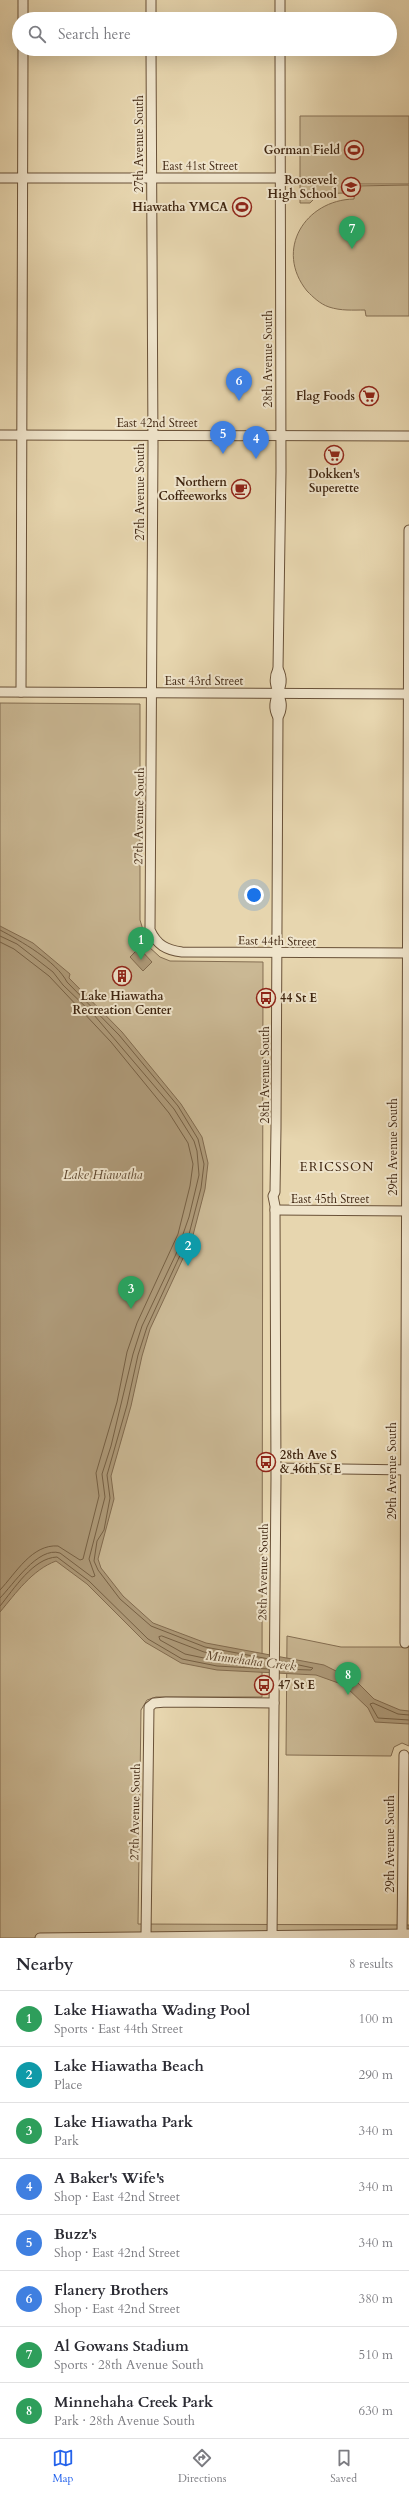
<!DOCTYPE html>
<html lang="en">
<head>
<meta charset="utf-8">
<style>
	:root { --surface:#fff; --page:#f2f2f3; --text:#2b2b33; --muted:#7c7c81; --line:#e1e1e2; --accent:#2563eb }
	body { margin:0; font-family:Cardo,serif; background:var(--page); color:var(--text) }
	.you { position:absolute; left:254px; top:895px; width:14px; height:14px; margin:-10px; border:3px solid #fff; border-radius:50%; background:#1a73e8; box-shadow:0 0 0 6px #1a73e833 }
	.badge { display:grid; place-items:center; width:26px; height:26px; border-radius:50%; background:var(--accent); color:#fff; font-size:13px; font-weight:700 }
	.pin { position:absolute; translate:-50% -33px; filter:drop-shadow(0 1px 2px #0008) }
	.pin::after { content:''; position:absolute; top:21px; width:14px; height:12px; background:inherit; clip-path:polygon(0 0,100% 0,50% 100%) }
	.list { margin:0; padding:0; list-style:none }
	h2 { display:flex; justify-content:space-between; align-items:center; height:52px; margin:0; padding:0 16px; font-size:17px }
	h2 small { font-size:13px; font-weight:400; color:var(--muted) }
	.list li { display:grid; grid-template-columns:26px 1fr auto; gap:12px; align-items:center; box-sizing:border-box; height:56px; padding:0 16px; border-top:1px solid var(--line) }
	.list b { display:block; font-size:15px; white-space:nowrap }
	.list p { margin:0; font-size:13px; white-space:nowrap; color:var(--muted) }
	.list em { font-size:13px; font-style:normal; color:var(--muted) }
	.icon { flex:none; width:22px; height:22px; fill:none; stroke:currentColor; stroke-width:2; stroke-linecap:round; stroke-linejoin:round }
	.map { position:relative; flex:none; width:409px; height:1938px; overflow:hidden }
	.search { position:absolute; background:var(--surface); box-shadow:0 4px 16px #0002; left:12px; right:12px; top:12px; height:44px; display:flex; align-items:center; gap:10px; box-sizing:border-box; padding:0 14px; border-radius:22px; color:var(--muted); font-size:15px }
	.sheet { height:500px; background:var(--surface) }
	nav { display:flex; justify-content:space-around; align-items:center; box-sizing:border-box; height:56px; border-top:1px solid var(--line); background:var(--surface); font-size:11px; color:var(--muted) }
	nav a { display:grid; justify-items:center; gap:2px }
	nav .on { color:var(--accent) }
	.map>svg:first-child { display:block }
	.green { fill:#cab894; stroke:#846e52 }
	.water { fill:#ae9a79; stroke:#826b4f }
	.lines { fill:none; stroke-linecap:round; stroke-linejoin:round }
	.shore { stroke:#766044; stroke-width:1 }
	.minor-casing { stroke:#695138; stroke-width:11 }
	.minor { stroke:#efe4cb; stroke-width:9 }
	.labels { text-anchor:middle; stroke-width:4; stroke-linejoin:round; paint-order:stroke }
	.street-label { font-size:12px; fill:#3f2510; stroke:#efe4cb }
	.poi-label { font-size:12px; font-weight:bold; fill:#3f2510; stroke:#efe4cb; text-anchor:end }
	.neighbourhood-label { font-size:13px; letter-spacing:1px; fill:#3f2510; stroke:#efe4cb }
	.water-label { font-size:13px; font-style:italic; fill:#604830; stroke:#efe4cb }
</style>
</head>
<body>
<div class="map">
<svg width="409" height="1938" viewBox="0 0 409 1938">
	<rect width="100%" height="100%" fill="#e7d6af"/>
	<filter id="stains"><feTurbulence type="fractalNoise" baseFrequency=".005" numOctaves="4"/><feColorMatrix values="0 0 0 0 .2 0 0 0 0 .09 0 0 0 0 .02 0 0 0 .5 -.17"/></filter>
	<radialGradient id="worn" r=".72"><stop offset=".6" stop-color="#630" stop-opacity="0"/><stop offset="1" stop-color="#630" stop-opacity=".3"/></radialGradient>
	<g class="green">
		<polygon points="300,116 409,116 409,184 354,184 344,193 319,194 310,203 300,203"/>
		<path d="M409 185V316H366L365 310C353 310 341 311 329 307 320 304 313 297 307 291 274 250 305 200 354 199L355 186Z"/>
		<polygon points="0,703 140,704 140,920 148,946 160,957 170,961 263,962 262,1697 156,1697 147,1700 141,1710 138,1924 409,1925 409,1938 0,1938"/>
		<polygon points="287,1636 341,1647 409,1647 409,1746 402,1743 394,1747 391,1756 286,1755"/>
	</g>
	<g class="water">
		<path d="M0 926 33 943 70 974 69 978 122 1032 181 1104 202 1137 208 1163 205 1189 192 1239 150 1329 142 1356 131 1406 111 1476 114 1499 98 1559 101 1568 123 1596 153 1623 206 1643 324 1665 356 1681 374 1699 400 1710 409 1711V1724L375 1722 368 1708 344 1685 316 1675 217 1670 181 1663 145 1642 87 1584 56 1561C32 1570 16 1593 0 1612Z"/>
		<polygon points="139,948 152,962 143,971 130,957"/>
	</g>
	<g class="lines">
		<g class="shore">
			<path d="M0 930C21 941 56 961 67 982L119 1035 178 1106 198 1139 204 1164 201 1188 188 1238 147 1327 138 1355 127 1405 107 1475 110 1498 104 1530 97 1541 94 1561 98 1570 120 1599 151 1626 205 1647 269 1659"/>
			<path d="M0 936 17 944 53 972 63 985 94 1015 174 1109 194 1141 197 1151 199 1175 189 1217 176 1254 142 1326 133 1354 111 1446 102 1474 105 1497 89 1559 95 1576 92 1577 60 1553C38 1546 13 1585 0 1598"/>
			<path d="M0 942 14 949 49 976 111 1042 169 1113 188 1143 193 1164 190 1186 178 1234 137 1323 127 1352 117 1402 96 1473 99 1496 83 1559 80 1560 58 1546C32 1544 16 1573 0 1590"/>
			<path d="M0 1606C14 1589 33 1558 57 1557L89 1581 148 1639 182 1659 217 1666 269 1669"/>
			<polygon points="162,1636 204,1652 238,1658 240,1661 218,1661 185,1654 160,1640 159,1637"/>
			<polyline points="280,1669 311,1670 313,1668 280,1661"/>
			<polyline points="409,1715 398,1714 373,1703 370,1704 378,1718 409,1720"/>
		</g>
		<g class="minor-casing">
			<g id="minor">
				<polyline points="280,0 280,19"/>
				<polyline points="23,19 23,0"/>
				<polyline points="151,19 151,0"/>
				<path d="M151 49 153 446 150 930C157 945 166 950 182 952L409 953"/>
				<polyline points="0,178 280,178"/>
				<polyline points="0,435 409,436"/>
				<path d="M278 669C289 689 267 698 278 717"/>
				<polyline points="0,692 409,694"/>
				<polyline points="21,692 23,49"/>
				<polyline points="275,1210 409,1211"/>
				<polyline points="276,1468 409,1470"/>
				<polyline points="405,1643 409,530"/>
				<polyline points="402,1934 404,1755"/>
				<polyline points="146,1936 149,1707 154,1703 166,1702 274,1703"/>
				<polyline points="40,1938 409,1934"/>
				<path d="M272 1938 276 1478 275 1206 273 1196 275 1192 276 1128 278 717C289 698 268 689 278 669L281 471 280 49"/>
			</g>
		</g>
		<use href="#minor" class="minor"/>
	</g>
	<defs>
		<g id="stadium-ring" transform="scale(1)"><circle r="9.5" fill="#efe4cb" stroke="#8f2418" stroke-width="1.5"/><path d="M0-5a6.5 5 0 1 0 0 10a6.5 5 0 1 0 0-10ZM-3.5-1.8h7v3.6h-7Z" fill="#8f2418"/></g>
		<g id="school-ring" transform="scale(1)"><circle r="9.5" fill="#efe4cb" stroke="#8f2418" stroke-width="1.5"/><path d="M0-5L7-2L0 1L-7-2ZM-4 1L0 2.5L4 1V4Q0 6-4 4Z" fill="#8f2418"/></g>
		<g id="supermarket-ring" transform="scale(1)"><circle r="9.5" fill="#efe4cb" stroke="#8f2418" stroke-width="1.5"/><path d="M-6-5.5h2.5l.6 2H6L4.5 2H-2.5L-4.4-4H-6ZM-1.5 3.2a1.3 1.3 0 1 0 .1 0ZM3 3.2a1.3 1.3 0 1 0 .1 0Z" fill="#8f2418"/></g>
		<g id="cafe-ring" transform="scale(1)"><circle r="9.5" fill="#efe4cb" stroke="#8f2418" stroke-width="1.5"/><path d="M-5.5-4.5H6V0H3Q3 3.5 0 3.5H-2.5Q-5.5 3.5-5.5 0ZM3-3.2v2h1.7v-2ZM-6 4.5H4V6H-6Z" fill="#8f2418"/></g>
		<g id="building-ring" transform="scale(1)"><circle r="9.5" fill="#efe4cb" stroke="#8f2418" stroke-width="1.5"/><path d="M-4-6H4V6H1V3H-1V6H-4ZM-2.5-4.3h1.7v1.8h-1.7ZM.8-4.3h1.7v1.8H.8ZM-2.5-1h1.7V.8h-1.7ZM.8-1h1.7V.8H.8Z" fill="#8f2418"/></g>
		<g id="bus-ring" transform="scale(1)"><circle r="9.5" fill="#efe4cb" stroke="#8f2418" stroke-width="1.5"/><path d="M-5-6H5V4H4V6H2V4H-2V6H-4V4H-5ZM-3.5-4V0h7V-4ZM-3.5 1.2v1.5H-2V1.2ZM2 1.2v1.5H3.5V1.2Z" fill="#8f2418"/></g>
	</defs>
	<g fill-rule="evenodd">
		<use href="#stadium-ring" x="354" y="150"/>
		<use href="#school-ring" x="351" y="187"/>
		<use href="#stadium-ring" x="242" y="207"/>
		<use href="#supermarket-ring" x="369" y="396"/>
		<use href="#supermarket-ring" x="334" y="455"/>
		<use href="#cafe-ring" x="241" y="489"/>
		<use href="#building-ring" x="122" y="976"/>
		<use href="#bus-ring" x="266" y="998"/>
		<use href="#bus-ring" x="266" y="1462"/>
		<use href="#bus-ring" x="264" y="1685"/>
	</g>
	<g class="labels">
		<g class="street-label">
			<text transform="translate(139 144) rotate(-90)" y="4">27th Avenue South</text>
			<text x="200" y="170">East 41st Street</text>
			<text transform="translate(268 359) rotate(-90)" y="4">28th Avenue South</text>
			<text x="157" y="427">East 42nd Street</text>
			<text transform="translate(140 492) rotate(-90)" y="4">27th Avenue South</text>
			<text x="204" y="685">East 43rd Street</text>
			<text transform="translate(139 816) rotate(-89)" y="4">27th Avenue South</text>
			<text transform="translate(277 941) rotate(1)" y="4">East 44th Street</text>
			<text transform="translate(265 1075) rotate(-90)" y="4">28th Avenue South</text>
			<text transform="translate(393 1147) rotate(-90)" y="4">29th Avenue South</text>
			<text x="330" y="1203">East 45th Street</text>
			<text transform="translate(392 1471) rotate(-90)" y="4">29th Avenue South</text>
			<text transform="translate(263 1572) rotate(-89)" y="4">28th Avenue South</text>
			<text transform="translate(135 1812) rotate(-89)" y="4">27th Avenue South</text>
			<text transform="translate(390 1844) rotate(-90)" y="4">29th Avenue South</text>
		</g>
		<g class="poi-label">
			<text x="340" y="154">Gorman Field</text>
			<text x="337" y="184">Roosevelt<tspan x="337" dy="14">High School</tspan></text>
			<text x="228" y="211">Hiawatha YMCA</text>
			<text x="355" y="400">Flag Foods</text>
			<text x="334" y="478" text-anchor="middle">Dokken's<tspan x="334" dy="14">Superette</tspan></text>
			<text x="227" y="486">Northern<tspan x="227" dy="14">Coffeeworks</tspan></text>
			<text x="122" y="1000" text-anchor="middle">Lake Hiawatha<tspan x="122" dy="14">Recreation Center</tspan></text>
			<text x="280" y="1002" text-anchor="start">44 St E</text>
			<text x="280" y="1459" text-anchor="start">28th Ave S<tspan x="280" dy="14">&amp; 46th St E</tspan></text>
			<text x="278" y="1689" text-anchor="start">47 St E</text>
		</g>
		<g class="neighbourhood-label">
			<text x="337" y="1171">ERICSSON</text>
		</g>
		<g class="water-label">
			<text x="103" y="1179">Lake Hiawatha</text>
			<text transform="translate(251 1660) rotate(7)" y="5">Minnehaha Creek</text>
		</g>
	</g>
	<rect width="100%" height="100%" filter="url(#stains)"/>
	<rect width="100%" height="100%" fill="url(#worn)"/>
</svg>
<div class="you"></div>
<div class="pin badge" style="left:141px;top:960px;background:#2e9e5b">1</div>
<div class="pin badge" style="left:188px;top:1266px;background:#0f9aa8">2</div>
<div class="pin badge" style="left:131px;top:1309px;background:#2e9e5b">3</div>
<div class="pin badge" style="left:256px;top:459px;background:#3f7fe0">4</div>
<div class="pin badge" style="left:223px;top:454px;background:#3f7fe0">5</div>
<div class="pin badge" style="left:239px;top:401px;background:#3f7fe0">6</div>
<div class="pin badge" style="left:352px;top:249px;background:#2e9e5b">7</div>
<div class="pin badge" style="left:348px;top:1695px;background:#2e9e5b">8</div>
<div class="search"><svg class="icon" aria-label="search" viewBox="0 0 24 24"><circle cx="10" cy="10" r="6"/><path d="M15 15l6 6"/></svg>Search here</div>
</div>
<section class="sheet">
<h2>Nearby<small>8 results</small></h2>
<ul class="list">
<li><span class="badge" style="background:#2e9e5b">1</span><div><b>Lake Hiawatha Wading Pool</b><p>Sports · East 44th Street</p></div><em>100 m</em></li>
<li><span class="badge" style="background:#0f9aa8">2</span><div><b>Lake Hiawatha Beach</b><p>Place</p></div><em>290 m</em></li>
<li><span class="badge" style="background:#2e9e5b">3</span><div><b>Lake Hiawatha Park</b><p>Park</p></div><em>340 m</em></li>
<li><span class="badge" style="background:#3f7fe0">4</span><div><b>A Baker's Wife's</b><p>Shop · East 42nd Street</p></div><em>340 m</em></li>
<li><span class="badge" style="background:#3f7fe0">5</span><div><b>Buzz's</b><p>Shop · East 42nd Street</p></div><em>340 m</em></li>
<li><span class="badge" style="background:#3f7fe0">6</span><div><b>Flanery Brothers</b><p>Shop · East 42nd Street</p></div><em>380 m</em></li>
<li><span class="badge" style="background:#2e9e5b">7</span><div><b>Al Gowans Stadium</b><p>Sports · 28th Avenue South</p></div><em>510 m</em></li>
<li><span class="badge" style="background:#2e9e5b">8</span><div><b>Minnehaha Creek Park</b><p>Park · 28th Avenue South</p></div><em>630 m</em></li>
</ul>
</section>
<nav>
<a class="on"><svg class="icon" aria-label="map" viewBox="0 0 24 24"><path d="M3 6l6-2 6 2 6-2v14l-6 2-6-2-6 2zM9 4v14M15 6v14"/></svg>Map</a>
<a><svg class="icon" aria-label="directions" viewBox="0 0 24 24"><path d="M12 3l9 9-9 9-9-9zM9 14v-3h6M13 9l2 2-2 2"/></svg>Directions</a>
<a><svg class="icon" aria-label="saved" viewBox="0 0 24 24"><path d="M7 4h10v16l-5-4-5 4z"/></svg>Saved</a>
</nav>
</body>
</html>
